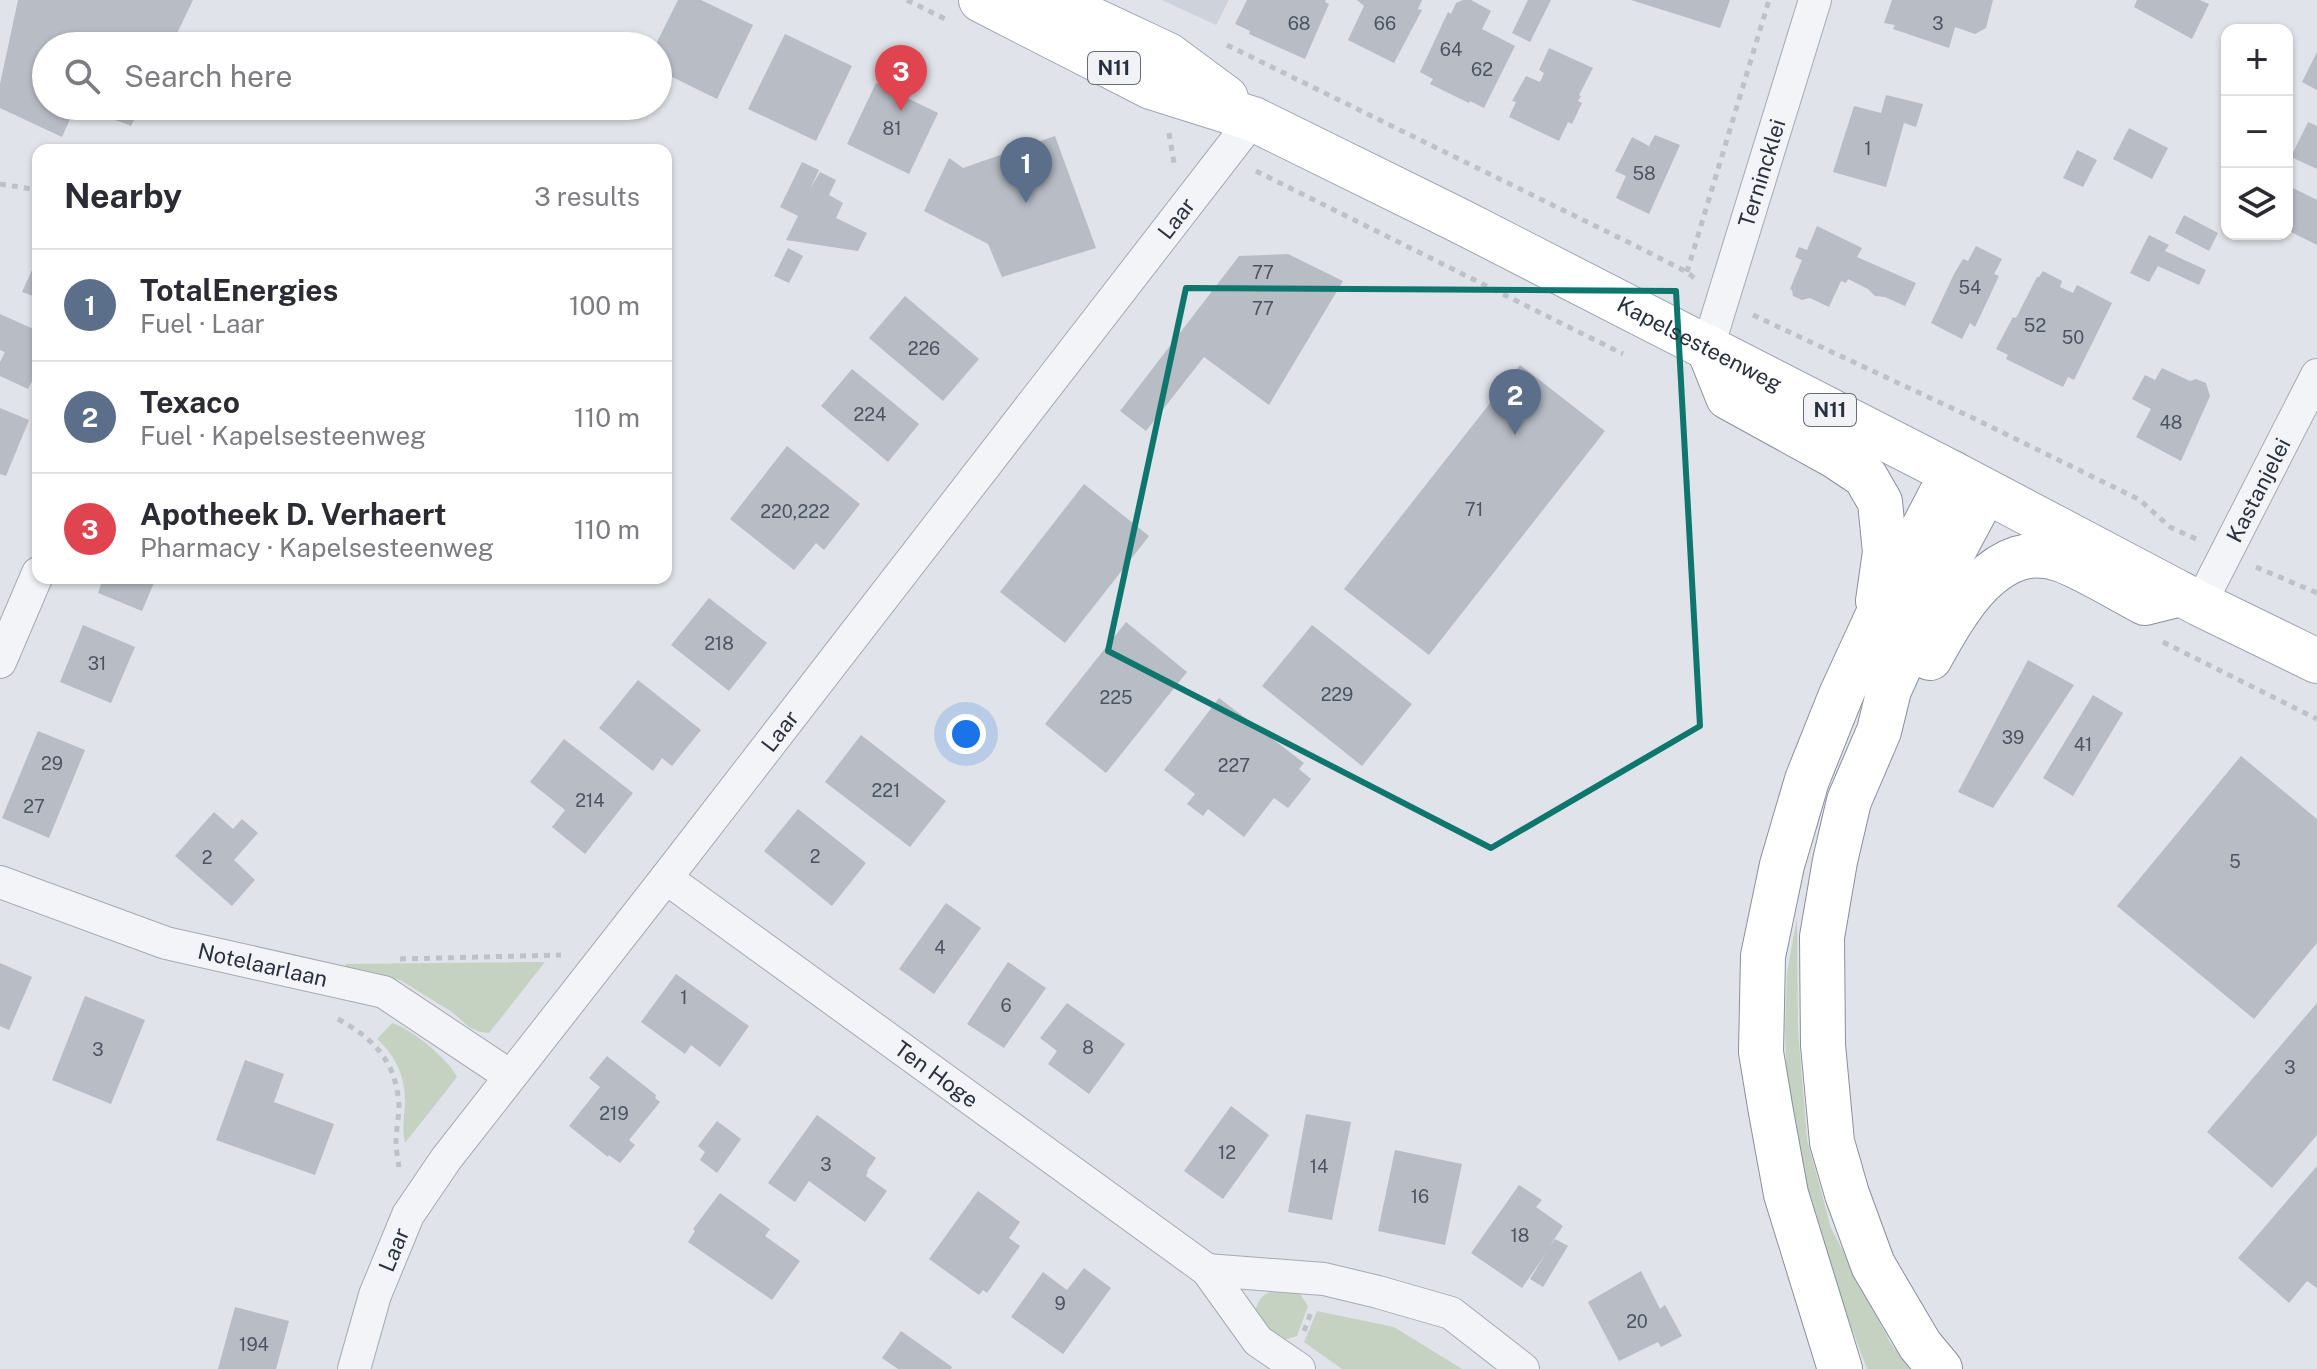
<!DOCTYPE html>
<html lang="en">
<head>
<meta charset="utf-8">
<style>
	:root { --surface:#fff; --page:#f2f2f3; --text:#2b2b33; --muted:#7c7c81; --line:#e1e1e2; --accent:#d93025 }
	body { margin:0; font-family:"Public Sans",sans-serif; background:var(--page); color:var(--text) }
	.controls { position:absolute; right:24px; top:24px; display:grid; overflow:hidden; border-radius:16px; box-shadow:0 2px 6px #0004 }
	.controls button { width:72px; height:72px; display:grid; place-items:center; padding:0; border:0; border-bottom:2px solid var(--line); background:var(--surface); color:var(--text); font:40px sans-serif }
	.you { position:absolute; left:966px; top:734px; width:28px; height:28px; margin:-20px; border:6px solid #fff; border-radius:50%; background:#1a73e8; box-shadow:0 0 0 12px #1a73e833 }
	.badge { display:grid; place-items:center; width:52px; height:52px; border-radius:50%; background:var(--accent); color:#fff; font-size:26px; font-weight:700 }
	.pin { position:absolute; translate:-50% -66px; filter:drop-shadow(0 2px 4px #0008) }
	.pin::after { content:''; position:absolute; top:42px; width:28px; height:24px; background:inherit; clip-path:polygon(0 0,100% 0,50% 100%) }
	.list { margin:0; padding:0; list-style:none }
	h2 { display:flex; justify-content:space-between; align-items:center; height:104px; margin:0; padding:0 32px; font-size:34px }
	h2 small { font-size:26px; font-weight:400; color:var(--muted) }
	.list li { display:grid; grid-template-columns:52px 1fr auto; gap:24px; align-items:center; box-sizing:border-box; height:112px; padding:0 32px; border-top:2px solid var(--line) }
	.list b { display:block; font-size:30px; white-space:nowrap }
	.list p { margin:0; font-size:26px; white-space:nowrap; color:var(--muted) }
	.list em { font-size:26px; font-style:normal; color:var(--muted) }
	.icon { flex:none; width:44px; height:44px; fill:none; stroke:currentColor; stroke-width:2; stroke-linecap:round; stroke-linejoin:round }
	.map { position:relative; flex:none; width:2317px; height:1369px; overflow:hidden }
	.search { position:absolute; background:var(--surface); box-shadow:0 2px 6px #0004; left:32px; top:32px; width:640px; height:88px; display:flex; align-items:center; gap:20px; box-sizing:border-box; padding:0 28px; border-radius:44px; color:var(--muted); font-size:30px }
	.panel { position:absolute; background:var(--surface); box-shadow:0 2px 6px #0004; left:32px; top:144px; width:640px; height:440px; border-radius:16px }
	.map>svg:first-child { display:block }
	.built { fill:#ced2db }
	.green { fill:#c5d2c1 }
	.building { fill:#b7bcc5 }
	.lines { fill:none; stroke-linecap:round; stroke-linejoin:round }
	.street-casing { stroke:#a5aab3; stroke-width:34 }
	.primary-casing { stroke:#a0a7b4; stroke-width:46 }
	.highway-casing { stroke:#88909f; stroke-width:46 }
	.path { stroke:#bec1c7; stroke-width:5; stroke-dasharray:6 6; stroke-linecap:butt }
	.street { stroke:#f3f4f7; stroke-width:32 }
	.primary { stroke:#fff; stroke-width:44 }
	.highway { stroke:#fff; stroke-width:44 }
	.marked { fill:none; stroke:#0f766e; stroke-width:6; stroke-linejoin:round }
	.labels { text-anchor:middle; stroke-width:6; stroke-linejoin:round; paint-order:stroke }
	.number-label { font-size:18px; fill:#4c5461 }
	.shield { fill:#f0f2f6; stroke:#656b77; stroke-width:2 }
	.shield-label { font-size:20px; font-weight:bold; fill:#293140 }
	.street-label { font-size:22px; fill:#293140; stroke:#f0f2f6 }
</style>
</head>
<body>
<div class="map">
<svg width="2317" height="1369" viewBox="0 0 2317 1369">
	<rect width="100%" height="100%" fill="#e0e3e9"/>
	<polygon class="built" points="1162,0 1229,0 1216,25"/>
	<g class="green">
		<polygon points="1797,918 1798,1030 1807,1139 1831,1228 1891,1344 1911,1369 1867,1369 1817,1235 1805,1194 1787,1088 1785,1031 1787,972"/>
		<polygon points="545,962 489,1033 480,1032 469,1027 452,1012 400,980 347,968 345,964"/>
		<path d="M392 1023C412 1029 448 1059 457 1077L405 1143C402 1130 404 1118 405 1104 406 1078 396 1056 377 1039Z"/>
		<path d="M1275 1290 1300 1294 1308 1306 1297 1336 1280 1341 1266 1331 1255 1312C1258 1299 1263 1294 1275 1290Z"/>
		<polygon points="1317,1311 1394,1327 1462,1369 1342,1369 1304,1342"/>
	</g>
	<g class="building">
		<polygon points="18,0 193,0 171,46 46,46 46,106 76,106 62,137 0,108 0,84"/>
		<polygon points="678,0 701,0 753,25 717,99 658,70 658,46 655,46"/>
		<polygon points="1247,0 1326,0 1325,2 1329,4 1305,59 1249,34 1250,31 1235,24"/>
		<polygon points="1357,0 1422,0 1418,9 1422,10 1394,63 1348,40 1364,6"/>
		<polygon points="1463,0 1471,0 1491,11 1482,29 1515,46 1484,108 1470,101 1469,103 1430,84 1433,79 1420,72 1448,12 1451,14 1456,3"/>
		<polygon points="1528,0 1551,0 1530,42 1512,33"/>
		<polygon points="1631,0 1730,0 1720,28"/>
		<polygon points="1892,0 1993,0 1986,28 1975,34 1955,27 1949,48 1893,29 1895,25 1884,23"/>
		<polygon points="2137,0 2200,0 2209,4 2192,39 2134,7"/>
		<polygon points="785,34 852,66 816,141 748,109"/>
		<polygon points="1549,48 1593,68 1579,95 1581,96 1578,101 1582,103 1572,124 1568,122 1559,141 1509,117 1516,102 1512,101 1526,76 1540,82 1544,73 1539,70"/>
		<polygon points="2317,52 2317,90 2302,82"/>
		<polygon points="876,83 938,113 909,174 847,144"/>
		<polygon points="1886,95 1923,104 1916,127 1904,123 1886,187 1833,172 1854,106 1881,113"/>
		<polygon points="79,106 141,106 131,126"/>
		<polygon points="2308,122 2317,126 2317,169 2291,157"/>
		<polygon points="2129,128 2168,148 2152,179 2113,159"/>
		<polygon points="1655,135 1680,145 1649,214 1616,198 1626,176 1615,171 1632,137 1649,146"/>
		<polygon points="1055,136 1096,248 1002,277 988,244 924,211 949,158 963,168"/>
		<polygon points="2077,150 2097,160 2083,187 2063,178"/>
		<polygon points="802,162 819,170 810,189 820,172 836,180 829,195 843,203 836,218 867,233 858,251 786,240 798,216 780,207"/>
		<polygon points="2287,185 2317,200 2317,245 2287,230"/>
		<polygon points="2184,215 2218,233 2209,251 2175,233"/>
		<polygon points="1817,226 1862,248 1857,257 1916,283 1905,306 1885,297 1875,296 1868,289 1848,279 1846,283 1841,281 1829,307 1810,298 1802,300 1793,296 1792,290 1790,289 1802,260 1795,257 1799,247 1807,250"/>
		<polygon points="2149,235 2169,245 2165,251 2206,270 2199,285 2158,266 2149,282 2130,273"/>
		<polygon points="1976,246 2002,259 1994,274 1999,276 1975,327 1970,323 1962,339 1931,323 1954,274 1963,259 1968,261"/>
		<polygon points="788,248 803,256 789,283 774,276"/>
		<polygon points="1288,254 1343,281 1269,405 1204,357 1146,431 1120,411 1239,256"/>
		<polygon points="38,257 38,298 22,292"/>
		<polygon points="2043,271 2062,281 2060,287 2073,293 2077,285 2112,303 2074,380 2068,377 2063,387 2006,359 2008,355 1996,349 2013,317 2016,318 2037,277 2039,277"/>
		<polygon points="905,296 979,359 943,401 869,338"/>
		<polygon points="0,314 38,331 38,369 28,389 0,376 0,362 5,352 0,350"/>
		<polygon points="1520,365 1605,431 1429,655 1344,589"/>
		<polygon points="2162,368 2190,381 2196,379 2206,383 2210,396 2181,461 2136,437 2151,409 2132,399 2145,375 2155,380"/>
		<polygon points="852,369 919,424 888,462 821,406"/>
		<polygon points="0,408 29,420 6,476 0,474"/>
		<polygon points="787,446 860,504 824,550 816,543 794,570 730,519"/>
		<polygon points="1084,484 1149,536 1065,643 1000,592"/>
		<polygon points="103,578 156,578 142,611 98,593"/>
		<polygon points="709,598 767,643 729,691 671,645"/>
		<polygon points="1126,622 1187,672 1106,773 1045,724"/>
		<polygon points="83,625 135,647 111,703 60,682"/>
		<polygon points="1312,625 1412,704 1362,766 1262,686"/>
		<polygon points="2028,660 2074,685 1993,808 1958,792"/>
		<polygon points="638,680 701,730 672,766 662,758 653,771 599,728"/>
		<polygon points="2093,695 2123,713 2073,796 2043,778"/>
		<polygon points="1219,698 1304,763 1299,769 1311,779 1288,808 1274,798 1244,837 1208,809 1203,816 1187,804 1195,794 1164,770"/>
		<polygon points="38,731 85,750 49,838 2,818"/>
		<polygon points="861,735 946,801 910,847 825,782"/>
		<polygon points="564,739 633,793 585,854 552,827 565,810 530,782"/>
		<polygon points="2241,756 2317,819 2317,943 2254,1019 2117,906"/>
		<polygon points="798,809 866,863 832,906 764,851"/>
		<polygon points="214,812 233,829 242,819 258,833 234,860 255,880 232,906 175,856"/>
		<polygon points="946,903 981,928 934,994 899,969"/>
		<polygon points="1008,962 1046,988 1004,1048 967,1024"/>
		<polygon points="0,963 32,977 9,1030 0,1026"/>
		<polygon points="676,974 749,1026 720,1067 691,1045 685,1054 641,1022"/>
		<polygon points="85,996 145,1020 111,1104 52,1080"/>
		<polygon points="1067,1003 1125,1044 1089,1094 1048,1064 1057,1051 1040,1038"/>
		<polygon points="2317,1003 2317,1135 2272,1188 2207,1132"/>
		<polygon points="607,1056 656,1095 655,1098 660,1102 629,1140 635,1145 620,1163 609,1155 608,1157 569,1126 600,1087 589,1078"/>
		<polygon points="245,1060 284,1074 274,1102 334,1124 315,1175 216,1140"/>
		<polygon points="1231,1106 1269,1135 1223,1199 1184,1171"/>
		<polygon points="1306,1114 1351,1122 1332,1220 1288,1212"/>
		<polygon points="817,1115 876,1158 867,1171 868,1172 866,1176 887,1191 865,1222 809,1181 795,1202 768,1183"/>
		<polygon points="717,1121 741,1139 717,1173 700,1160 705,1152 698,1146"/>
		<polygon points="1395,1150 1462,1164 1445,1245 1378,1231"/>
		<polygon points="2317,1166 2317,1288 2307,1281 2289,1303 2238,1258"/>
		<polygon points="1519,1185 1542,1200 1536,1207 1563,1226 1549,1247 1555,1239 1568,1246 1543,1287 1530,1279 1547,1252 1522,1288 1471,1253"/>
		<polygon points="978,1191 1020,1222 1009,1238 1020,1246 987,1293 983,1290 979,1295 929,1259"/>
		<polygon points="720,1193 770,1229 765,1236 800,1261 772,1300 688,1242 695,1231 693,1229"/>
		<polygon points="1084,1268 1111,1288 1063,1354 1011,1317 1043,1272 1067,1290"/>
		<polygon points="1641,1271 1660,1309 1665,1305 1682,1336 1661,1347 1658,1342 1619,1361 1588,1302"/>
		<polygon points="235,1307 289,1321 276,1369 218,1369"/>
		<polygon points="901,1331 952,1367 951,1369 898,1369 882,1358"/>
	</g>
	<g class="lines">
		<g class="street-casing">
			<g id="street">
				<path id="s1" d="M1708 347 1815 0"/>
				<path id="s2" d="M2200 604 2317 375"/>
				<polyline points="0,662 38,573"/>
				<path id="s3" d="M666 878 1207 1270 1258 1341 1299 1369"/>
				<path id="s4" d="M0 882 166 943 384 992 510 1076"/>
				<polyline points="1207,1270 1324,1279 1378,1292 1451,1313 1523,1369"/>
				<path id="s5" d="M354 1369 375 1295 408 1215 446 1159 666 878 1253 119"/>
			</g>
		</g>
		<g class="primary-casing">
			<g id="primary">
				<path id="s6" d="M981 0 1151 87 1253 119 1458 220 1952 473 2200 604 2317 661"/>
				<polyline points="1051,0 1168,55 1226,98"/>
			</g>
		</g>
		<g class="highway-casing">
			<g id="highway">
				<polyline points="1708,347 1728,397 1835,456 1865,476 1880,502 1885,552 1878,601"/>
				<path d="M1930 658C1956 611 1997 536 2062 560 2090 571 2118 589 2145 603L2181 594"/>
				<polyline points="1840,1369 1786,1194 1771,1112 1761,1052 1763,956 1782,865 1807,780 1841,695 1876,619 1952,473"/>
				<polyline points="1940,1369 1920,1345 1873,1265 1847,1194 1832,1142 1823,1045 1822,937 1835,861 1849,801 1879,731 1889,690 1945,567 1985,492"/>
			</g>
		</g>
		<g class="path">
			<polyline points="907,0 945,19"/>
			<polyline points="1227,45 1630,243 1687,272 1694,278"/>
			<polyline points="1169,133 1174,163"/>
			<polyline points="1256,171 1623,354"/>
			<polyline points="0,184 38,190"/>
			<polyline points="1687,272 1769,0"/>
			<polyline points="1753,315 1973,418 2140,500 2170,527 2196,539"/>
			<polyline points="2256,567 2317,593"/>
			<polyline points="2163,642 2317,719"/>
			<polyline points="400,959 561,955"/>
			<path d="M338 1019C374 1039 396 1061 399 1105 399 1117 396 1130 396 1142 396 1150 398 1159 399 1167"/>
			<polyline points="1304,1331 1312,1310"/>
		</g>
		<use href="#street" class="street"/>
		<use href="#primary" class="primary"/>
		<use href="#highway" class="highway"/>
	</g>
	<path class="marked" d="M1186 288 1676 291 1700 726 1491 848 1108 651Z"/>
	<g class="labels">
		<g class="number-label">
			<text x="1299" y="30">68</text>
			<text x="1385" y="30">66</text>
			<text x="1938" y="30">3</text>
			<text x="1451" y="56">64</text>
			<text x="1482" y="76">62</text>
			<text x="892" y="135">81</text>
			<text x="1868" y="155">1</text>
			<text x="1644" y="180">58</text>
			<text x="1263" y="279">77</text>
			<text x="1970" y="294">54</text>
			<text x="1263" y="315">77</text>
			<text x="2035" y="332">52</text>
			<text x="2073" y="344">50</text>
			<text x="924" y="355">226</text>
			<text x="870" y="421">224</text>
			<text x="2171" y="429">48</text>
			<text x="1474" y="516">71</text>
			<text x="795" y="518">220,222</text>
			<text x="719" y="650">218</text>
			<text x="97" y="670">31</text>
			<text x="1337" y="701">229</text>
			<text x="1116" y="704">225</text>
			<text x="2013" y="744">39</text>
			<text x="2083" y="751">41</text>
			<text x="52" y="770">29</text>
			<text x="1234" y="772">227</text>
			<text x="886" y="797">221</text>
			<text x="590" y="807">214</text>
			<text x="34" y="813">27</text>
			<text x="815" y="863">2</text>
			<text x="207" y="864">2</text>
			<text x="2235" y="868">5</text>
			<text x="940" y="954">4</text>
			<text x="684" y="1004">1</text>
			<text x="1006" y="1012">6</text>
			<text x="1088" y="1054">8</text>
			<text x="98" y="1056">3</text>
			<text x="2290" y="1074">3</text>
			<text x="614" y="1120">219</text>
			<text x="1227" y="1159">12</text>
			<text x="826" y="1171">3</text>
			<text x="1319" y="1173">14</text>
			<text x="1420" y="1203">16</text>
			<text x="1520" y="1242">18</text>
			<text x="1060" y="1310">9</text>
			<text x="1637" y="1328">20</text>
			<text x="254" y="1351">194</text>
		</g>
		<g class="shield">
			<rect x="1088" y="52" width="52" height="32" rx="6"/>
			<rect x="1804" y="394" width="52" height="32" rx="6"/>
		</g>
		<g class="shield-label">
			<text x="1114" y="75">N11</text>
			<text x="1830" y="417">N11</text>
		</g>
		<g class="street-label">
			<text dy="8" stroke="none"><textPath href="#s1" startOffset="182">Ternincklei</textPath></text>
			<text dy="8" stroke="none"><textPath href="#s5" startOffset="1422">Laar</textPath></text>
			<text dy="8" stroke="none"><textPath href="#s6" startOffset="798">Kapelsesteenweg</textPath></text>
			<text dy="8" stroke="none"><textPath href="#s2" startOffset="128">Kastanjelei</textPath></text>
			<text dy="8" stroke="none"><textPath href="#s5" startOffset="774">Laar</textPath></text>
			<text dy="8" stroke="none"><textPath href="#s4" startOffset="276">Notelaarlaan</textPath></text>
			<text dy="8" stroke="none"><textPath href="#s3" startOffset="334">Ten Hoge</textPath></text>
			<text dy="8" stroke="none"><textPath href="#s5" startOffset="126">Laar</textPath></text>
		</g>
	</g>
</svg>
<div class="controls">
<button>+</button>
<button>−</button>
<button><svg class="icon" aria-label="layers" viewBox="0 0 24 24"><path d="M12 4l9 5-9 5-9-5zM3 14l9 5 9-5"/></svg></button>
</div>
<div class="you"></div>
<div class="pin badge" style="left:1026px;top:203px;background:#5c6f8a">1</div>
<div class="pin badge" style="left:1515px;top:435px;background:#5c6f8a">2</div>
<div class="pin badge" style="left:901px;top:111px;background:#e0444e">3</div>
<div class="search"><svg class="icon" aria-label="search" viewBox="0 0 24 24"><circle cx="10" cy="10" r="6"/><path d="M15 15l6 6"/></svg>Search here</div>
<section class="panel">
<h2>Nearby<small>3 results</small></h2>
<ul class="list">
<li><span class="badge" style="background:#5c6f8a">1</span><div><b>TotalEnergies</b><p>Fuel · Laar</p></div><em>100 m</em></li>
<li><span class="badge" style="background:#5c6f8a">2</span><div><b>Texaco</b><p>Fuel · Kapelsesteenweg</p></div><em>110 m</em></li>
<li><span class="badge" style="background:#e0444e">3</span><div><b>Apotheek D. Verhaert</b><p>Pharmacy · Kapelsesteenweg</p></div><em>110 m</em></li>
</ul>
</section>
</div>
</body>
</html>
